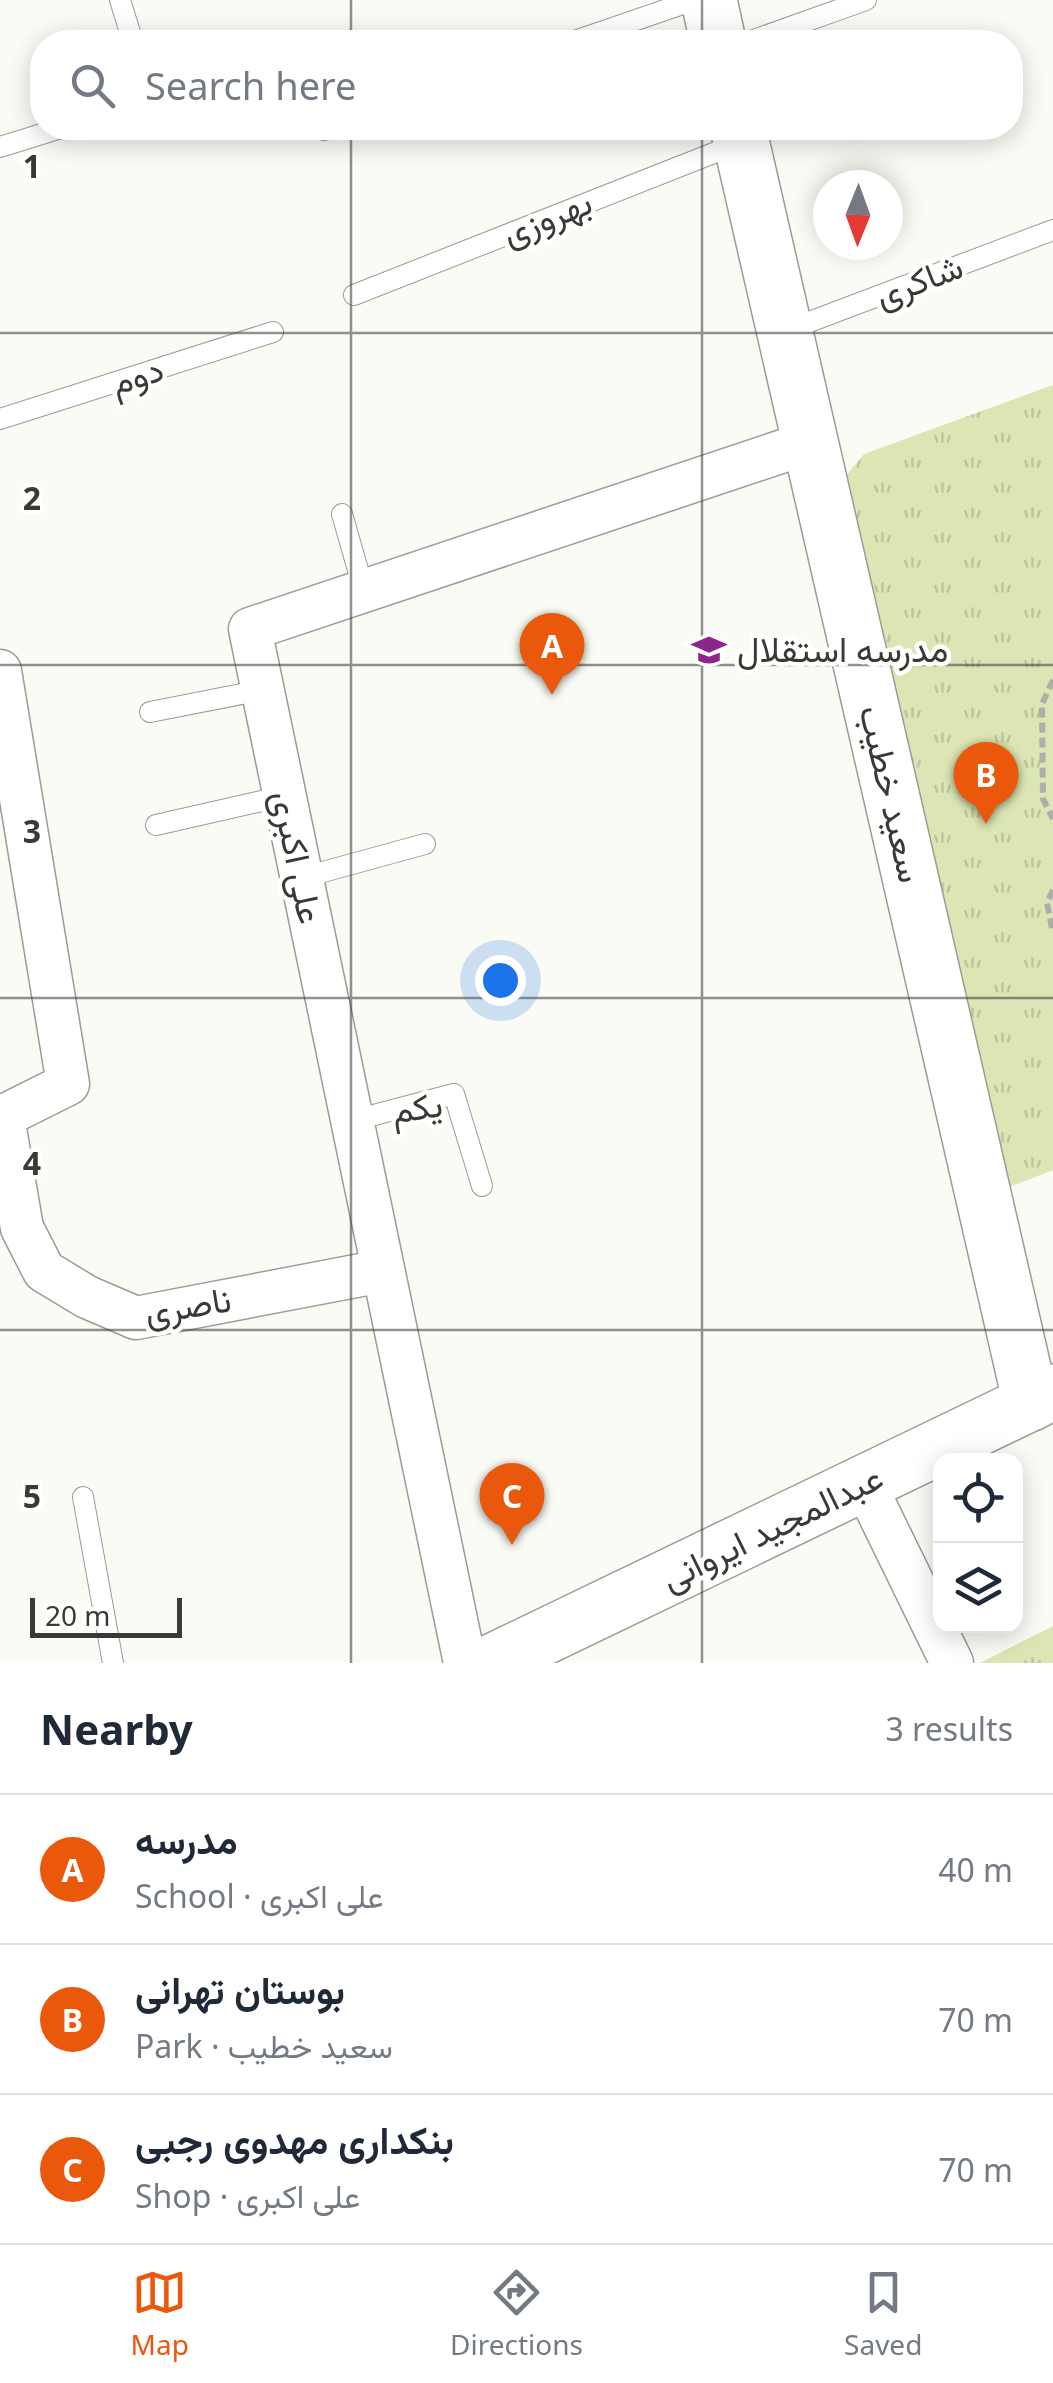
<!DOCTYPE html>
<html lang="en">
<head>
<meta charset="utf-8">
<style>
	:root { --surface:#fff; --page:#f2f2f3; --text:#1f2937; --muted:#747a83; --line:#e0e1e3; --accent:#ea580c }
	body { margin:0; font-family:"Noto Sans",Vazirmatn,sans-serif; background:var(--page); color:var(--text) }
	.controls { position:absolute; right:30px; bottom:30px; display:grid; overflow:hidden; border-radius:20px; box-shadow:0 5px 25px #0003 }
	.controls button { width:90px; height:90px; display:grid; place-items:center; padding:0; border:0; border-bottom:2px solid var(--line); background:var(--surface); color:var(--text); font:50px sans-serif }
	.compass { position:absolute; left:813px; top:170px; width:90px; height:90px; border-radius:50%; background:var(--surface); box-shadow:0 5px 25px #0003; rotate:181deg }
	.scale { position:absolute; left:30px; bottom:25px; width:152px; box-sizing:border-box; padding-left:10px; border:5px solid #393937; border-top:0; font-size:28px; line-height:35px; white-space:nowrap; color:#393937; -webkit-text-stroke:8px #fffffe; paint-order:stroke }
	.you { position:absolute; left:500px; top:980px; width:35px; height:35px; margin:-25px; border:8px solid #fff; border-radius:50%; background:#1a73e8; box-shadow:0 0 0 15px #1a73e833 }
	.badge { display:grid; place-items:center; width:65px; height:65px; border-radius:50%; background:var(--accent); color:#fff; font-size:32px; font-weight:700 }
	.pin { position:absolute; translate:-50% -82px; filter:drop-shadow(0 2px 5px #0008) }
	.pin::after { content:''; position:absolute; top:52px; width:35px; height:30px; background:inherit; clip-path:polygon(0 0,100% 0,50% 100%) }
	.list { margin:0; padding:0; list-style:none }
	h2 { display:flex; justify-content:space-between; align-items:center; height:130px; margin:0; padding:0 40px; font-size:42px }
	h2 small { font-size:32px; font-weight:400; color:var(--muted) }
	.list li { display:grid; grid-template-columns:65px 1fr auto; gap:30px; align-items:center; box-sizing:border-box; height:150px; padding:0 40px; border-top:2px solid var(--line) }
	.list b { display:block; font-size:38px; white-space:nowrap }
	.list p { margin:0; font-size:32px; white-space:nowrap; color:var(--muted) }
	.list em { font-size:32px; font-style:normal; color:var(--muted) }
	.icon { flex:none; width:55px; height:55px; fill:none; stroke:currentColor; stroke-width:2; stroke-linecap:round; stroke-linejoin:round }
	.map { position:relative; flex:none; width:1053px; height:1663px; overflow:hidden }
	.search { position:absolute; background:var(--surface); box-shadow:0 5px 25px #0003; left:30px; right:30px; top:30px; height:110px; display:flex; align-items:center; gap:25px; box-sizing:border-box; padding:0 35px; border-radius:40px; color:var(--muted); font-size:38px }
	.sheet { height:580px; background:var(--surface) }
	nav { display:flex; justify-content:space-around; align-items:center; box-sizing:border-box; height:140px; border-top:2px solid var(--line); background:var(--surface); font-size:28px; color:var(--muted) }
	nav a { display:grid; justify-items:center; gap:5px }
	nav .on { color:var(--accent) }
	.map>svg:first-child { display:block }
	.park { fill:url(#park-tufts) }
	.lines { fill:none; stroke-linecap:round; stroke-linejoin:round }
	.lane-casing { stroke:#9a9c96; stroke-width:22 }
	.street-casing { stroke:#9a9c96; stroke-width:45 }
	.secondary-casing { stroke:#9a9c96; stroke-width:58 }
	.path { stroke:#aeafaa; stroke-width:6; stroke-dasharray:10 5; stroke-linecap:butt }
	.lane { stroke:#fff; stroke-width:20 }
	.street { stroke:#fff; stroke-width:42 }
	.secondary { stroke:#fff; stroke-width:55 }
	.grid { fill:none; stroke:#393937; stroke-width:2.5; stroke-opacity:0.55 }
	.labels { text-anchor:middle; stroke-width:9; stroke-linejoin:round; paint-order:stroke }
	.street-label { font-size:35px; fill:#393937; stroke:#fffffe }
	.poi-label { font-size:35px; fill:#393937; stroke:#fffffe; text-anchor:start }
	.grid-label { font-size:32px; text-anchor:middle; font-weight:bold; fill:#393937; stroke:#fffffe; stroke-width:9; stroke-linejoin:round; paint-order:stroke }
</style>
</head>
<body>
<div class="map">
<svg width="1053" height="1663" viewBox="0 0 1053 1663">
	<defs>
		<pattern id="park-tufts" width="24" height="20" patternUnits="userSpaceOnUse" patternTransform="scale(2.5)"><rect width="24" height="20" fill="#dbe6b4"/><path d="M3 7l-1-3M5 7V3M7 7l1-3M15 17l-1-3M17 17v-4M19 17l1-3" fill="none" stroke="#bdc69b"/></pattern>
	</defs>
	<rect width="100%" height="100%" fill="#f9fbf4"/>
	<g class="park">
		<polygon points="1053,385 1053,1170 999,1191 845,477 864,454"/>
		<polygon points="1053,1626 1053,1663 980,1663"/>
	</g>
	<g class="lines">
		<g class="lane-casing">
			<g id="lane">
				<polyline points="120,0 133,42"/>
				<polyline points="572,42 694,0"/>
				<polyline points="748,42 866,0"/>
				<polyline points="324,130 330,128"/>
				<polyline points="0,147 61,128"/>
				<polyline points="354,295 739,143"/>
				<polyline points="788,330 1053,230"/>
				<polyline points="0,419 273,332"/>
				<polyline points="342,514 364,591"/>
				<polyline points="150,712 262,690"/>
				<polyline points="156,825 284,796"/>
				<polyline points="301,878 425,844"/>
				<polyline points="351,1121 454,1094 482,1186"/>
				<polyline points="83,1497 113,1663"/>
			</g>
		</g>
		<g class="street-casing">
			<g id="street">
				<polyline points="0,671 68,1084 0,1118"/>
				<polyline points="3,1117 22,1228 44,1271 87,1297 136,1318 382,1271"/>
				<polyline points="864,1483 952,1663"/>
				<polyline points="465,1663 250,629 810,442"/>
			</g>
		</g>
		<g class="secondary-casing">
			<g id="secondary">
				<polyline points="709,0 718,42"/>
				<polyline points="738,128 1031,1403"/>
				<polyline points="490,1663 1053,1392"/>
			</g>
		</g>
		<g class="path">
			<polyline points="1053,680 1042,704 1043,799 1053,819"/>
			<polyline points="1053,890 1047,903 1053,933"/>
		</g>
		<use href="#lane" class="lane"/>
		<use href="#street" class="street"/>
		<use href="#secondary" class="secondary"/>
	</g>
	<path class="grid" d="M351 0V42M702 0V42M351 128V1663M702 128V1663M0 333H1053M0 665H1053M0 998H1053M0 1330H1053"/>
	<defs>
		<g id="school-bare" transform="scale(2.7)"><path d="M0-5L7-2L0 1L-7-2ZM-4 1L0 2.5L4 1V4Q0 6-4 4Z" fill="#8c268c" stroke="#fffffe" stroke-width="2.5" paint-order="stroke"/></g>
	</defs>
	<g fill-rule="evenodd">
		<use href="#school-bare" x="709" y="650"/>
	</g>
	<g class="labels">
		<g class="street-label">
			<text transform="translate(547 218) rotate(-22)" y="12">بهروزی</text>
			<text transform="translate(919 281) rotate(-21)" y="12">شاکری</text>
			<text transform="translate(137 376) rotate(-18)" y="12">دوم</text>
			<text transform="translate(891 794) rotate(77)" y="12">سعید خطیب</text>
			<text transform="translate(297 857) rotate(78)" y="12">علی اکبری</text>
			<text transform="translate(417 1108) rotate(-9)" y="12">یکم</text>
			<text transform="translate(188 1306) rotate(-9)" y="12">ناصری</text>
			<text transform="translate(772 1528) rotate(-26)" y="12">عبدالمجید ایروانی</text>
		</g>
		<g class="poi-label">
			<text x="737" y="662">مدرسه استقلال</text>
		</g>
	</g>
	<g class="grid-label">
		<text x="32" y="178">1</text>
		<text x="32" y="510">2</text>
		<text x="32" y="843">3</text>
		<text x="32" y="1175">4</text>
		<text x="32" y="1508">5</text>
	</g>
</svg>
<div class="controls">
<button><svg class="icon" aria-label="locate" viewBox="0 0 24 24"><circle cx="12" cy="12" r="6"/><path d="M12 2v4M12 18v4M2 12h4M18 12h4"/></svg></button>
<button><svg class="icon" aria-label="layers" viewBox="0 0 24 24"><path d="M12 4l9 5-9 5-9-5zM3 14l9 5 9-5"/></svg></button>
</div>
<svg class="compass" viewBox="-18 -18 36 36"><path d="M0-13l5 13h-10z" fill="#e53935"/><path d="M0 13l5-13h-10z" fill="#747a83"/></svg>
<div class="scale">20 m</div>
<div class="you"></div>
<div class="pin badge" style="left:552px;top:695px">A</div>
<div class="pin badge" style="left:986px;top:824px">B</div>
<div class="pin badge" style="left:512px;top:1545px">C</div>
<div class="search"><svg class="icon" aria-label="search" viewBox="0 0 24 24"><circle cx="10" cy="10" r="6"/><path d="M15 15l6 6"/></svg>Search here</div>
</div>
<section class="sheet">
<h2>Nearby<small>3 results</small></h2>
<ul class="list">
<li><span class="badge">A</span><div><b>مدرسه</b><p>School · علی اکبری</p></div><em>40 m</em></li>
<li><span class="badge">B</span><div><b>بوستان تهرانی</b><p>Park · سعید خطیب</p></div><em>70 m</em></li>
<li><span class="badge">C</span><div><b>بنکداری مهدوی رجبی</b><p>Shop · علی اکبری</p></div><em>70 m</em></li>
</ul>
</section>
<nav>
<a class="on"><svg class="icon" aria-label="map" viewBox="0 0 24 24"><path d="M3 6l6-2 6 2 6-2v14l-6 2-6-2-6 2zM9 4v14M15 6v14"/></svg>Map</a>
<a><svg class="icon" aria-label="directions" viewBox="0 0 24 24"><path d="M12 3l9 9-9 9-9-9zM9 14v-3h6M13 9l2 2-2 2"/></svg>Directions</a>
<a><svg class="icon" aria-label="saved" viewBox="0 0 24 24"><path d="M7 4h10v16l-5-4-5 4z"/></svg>Saved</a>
</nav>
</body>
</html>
